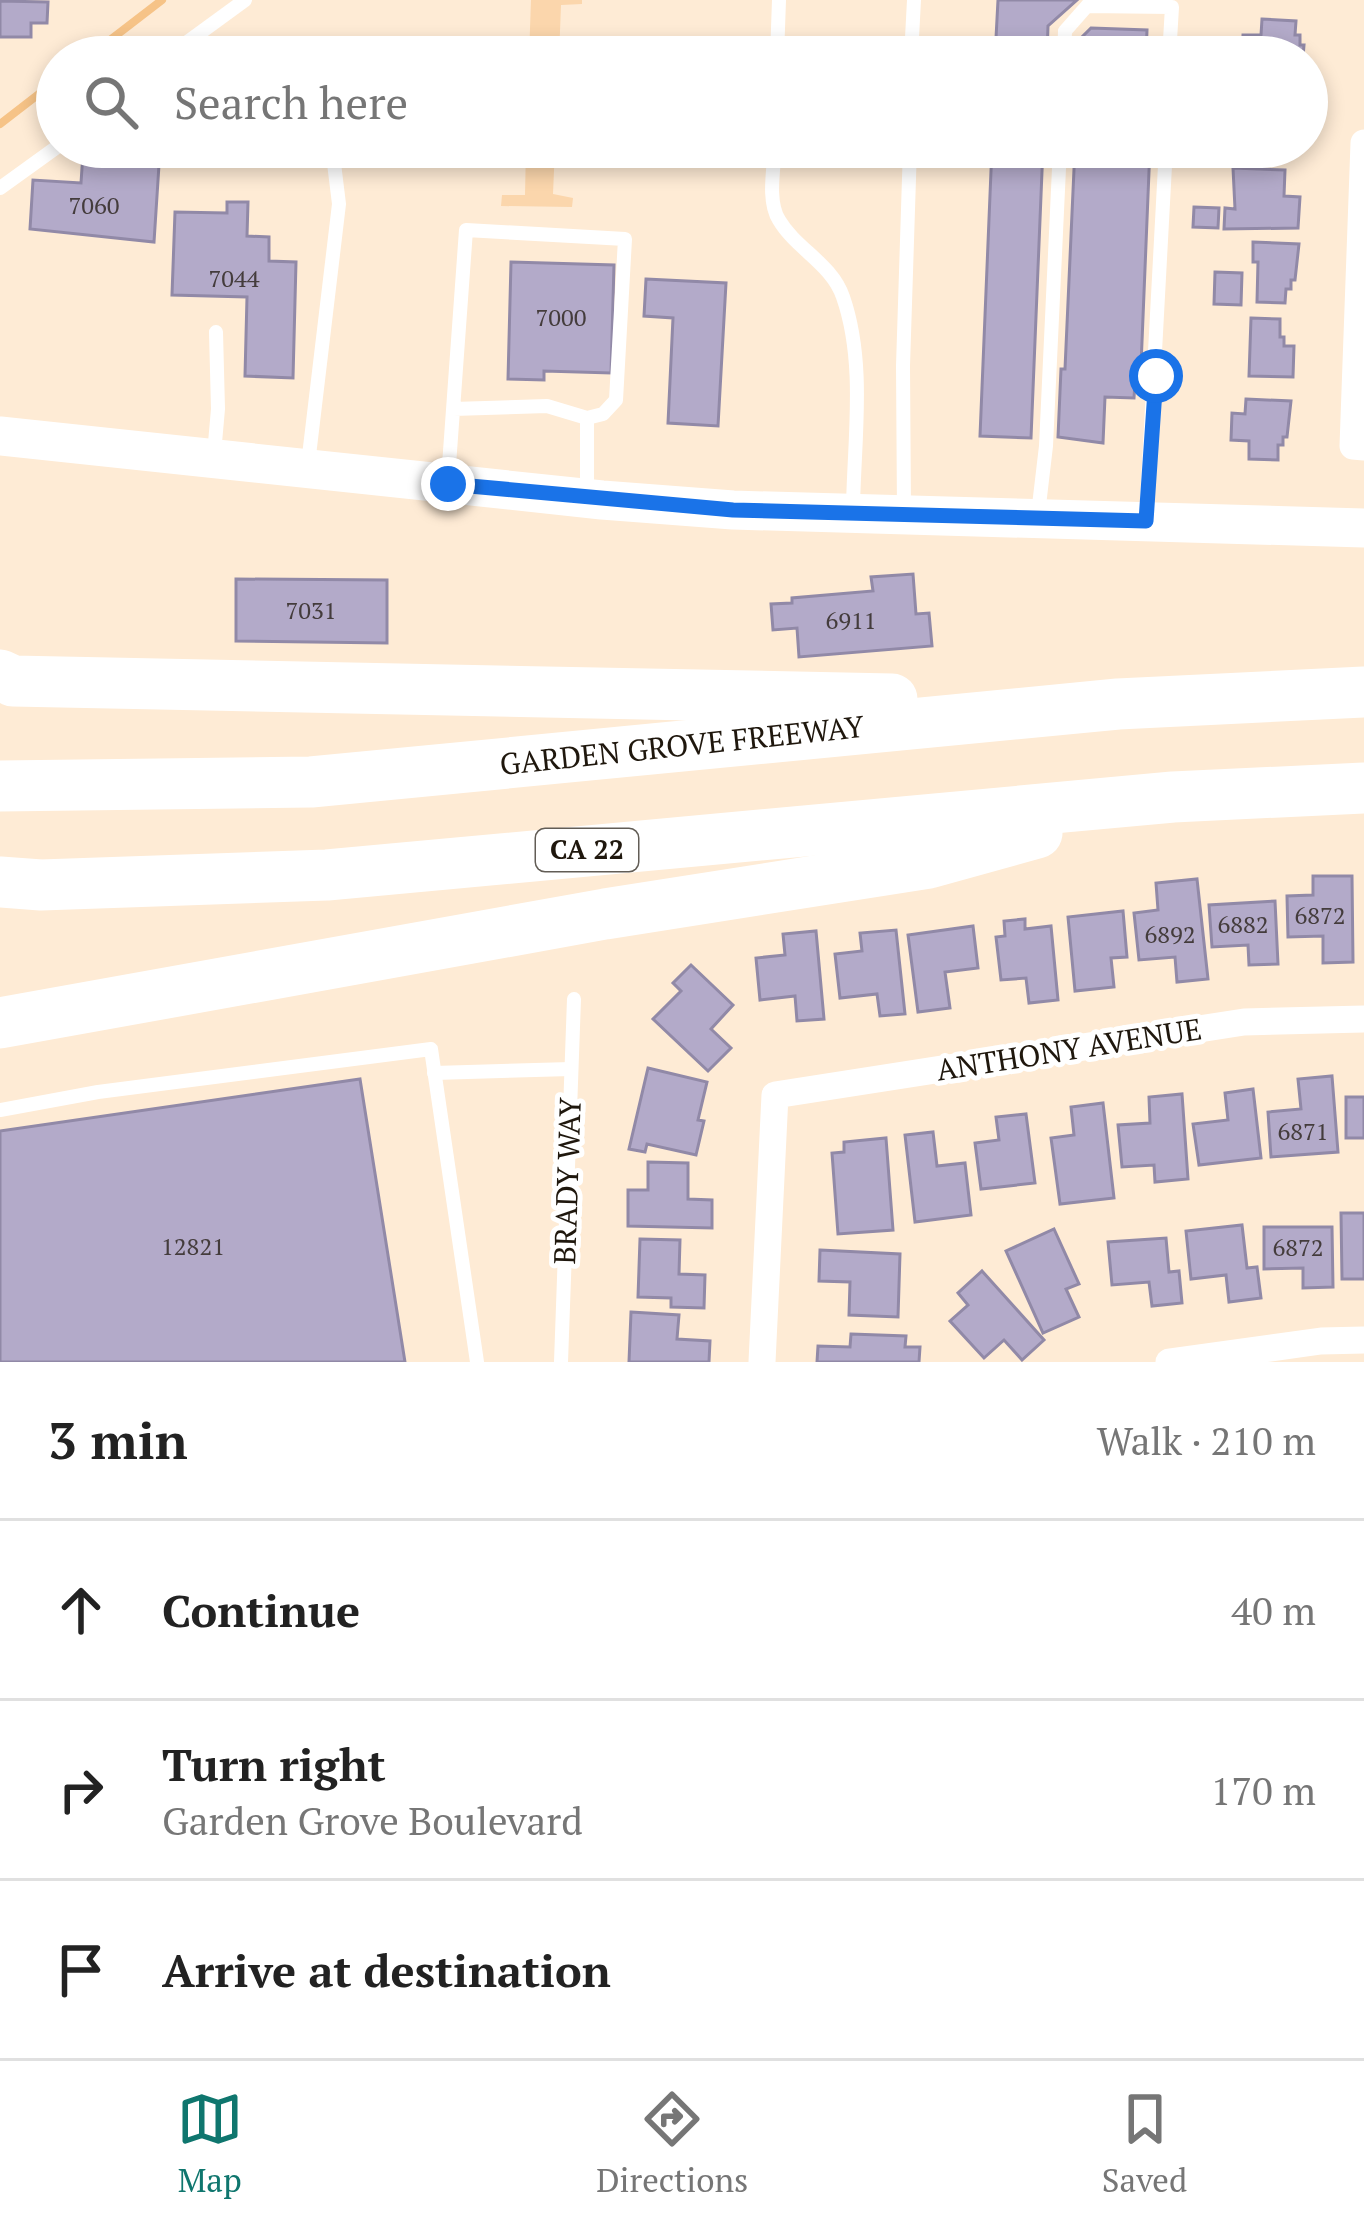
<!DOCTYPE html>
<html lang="en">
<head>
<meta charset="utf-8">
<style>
	:root { --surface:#fff; --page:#f2f2f2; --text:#222; --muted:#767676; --line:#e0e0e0; --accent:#0f766e }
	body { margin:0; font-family:"PT Serif",serif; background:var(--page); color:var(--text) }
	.stop { position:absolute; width:36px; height:36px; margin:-27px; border:9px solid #1a73e8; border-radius:50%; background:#fff }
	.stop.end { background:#1a73e8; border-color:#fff; box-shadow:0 3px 12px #0008 }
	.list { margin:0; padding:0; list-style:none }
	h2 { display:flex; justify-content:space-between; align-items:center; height:156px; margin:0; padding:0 48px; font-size:51px }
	h2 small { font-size:39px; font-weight:400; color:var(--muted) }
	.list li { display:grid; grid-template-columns:78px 1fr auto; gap:36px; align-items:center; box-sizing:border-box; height:180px; padding:0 48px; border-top:3px solid var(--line) }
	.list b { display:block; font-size:45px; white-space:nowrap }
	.list p { margin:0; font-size:39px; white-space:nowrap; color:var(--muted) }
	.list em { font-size:39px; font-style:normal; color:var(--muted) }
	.icon { flex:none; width:66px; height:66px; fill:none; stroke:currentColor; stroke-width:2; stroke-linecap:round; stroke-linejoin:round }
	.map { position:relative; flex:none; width:1364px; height:1362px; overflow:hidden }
	.search { position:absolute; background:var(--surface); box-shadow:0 6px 18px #0003; left:36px; right:36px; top:36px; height:132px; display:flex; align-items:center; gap:30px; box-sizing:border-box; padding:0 42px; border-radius:66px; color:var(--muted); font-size:45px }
	.sheet { height:696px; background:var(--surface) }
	nav { display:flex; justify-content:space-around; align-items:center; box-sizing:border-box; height:168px; border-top:3px solid var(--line); background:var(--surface); font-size:33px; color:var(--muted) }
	nav a { display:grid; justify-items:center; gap:6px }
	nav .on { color:var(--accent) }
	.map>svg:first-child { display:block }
	.green { fill:#fbd6ac }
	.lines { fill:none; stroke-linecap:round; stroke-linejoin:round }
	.stream { stroke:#f6c387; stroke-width:8 }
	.building { fill:#b3aac9; stroke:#9189a7; stroke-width:3 }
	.lane { stroke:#fff; stroke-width:14 }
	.street { stroke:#fff; stroke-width:27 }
	.secondary { stroke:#fff; stroke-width:39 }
	.highway { stroke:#fff; stroke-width:51 }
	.route { stroke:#1a73e8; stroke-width:15 }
	.labels { text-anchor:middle; stroke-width:10; stroke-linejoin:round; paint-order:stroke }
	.number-label { font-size:24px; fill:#443c3c }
	.shield { fill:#fff; stroke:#625d56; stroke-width:3 }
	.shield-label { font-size:27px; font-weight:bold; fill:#1f170d }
	.street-label { font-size:30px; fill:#1f170d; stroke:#fff }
</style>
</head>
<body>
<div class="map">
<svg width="1364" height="1362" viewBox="0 0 1364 1362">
	<rect width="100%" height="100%" fill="#feebd5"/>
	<g class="green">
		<polygon points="531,0 582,0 582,4 561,5 559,57 529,57"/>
		<polygon points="526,147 555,147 553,194 573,198 572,207 501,206 502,195 525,195"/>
	</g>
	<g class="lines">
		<g class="stream">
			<polyline points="88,57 162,0"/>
			<polyline points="0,124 57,80"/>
		</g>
	</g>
	<g class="building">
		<polygon points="998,0 1077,0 1048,26 1047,57 995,57"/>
		<polygon points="0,1 48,2 47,23 31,23 31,37 0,37"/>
		<polygon points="1262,19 1296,21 1295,35 1300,35 1300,45 1304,45 1303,57 1237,57 1242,56 1243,35 1261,35"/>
		<polygon points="1091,28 1147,30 1146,57 1078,57 1079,40"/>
		<polygon points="992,147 1043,147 1031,438 980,436"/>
		<polygon points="1075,147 1150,147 1141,366 1136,366 1134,398 1105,397 1103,443 1058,437 1061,369 1065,369"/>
		<polygon points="83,153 130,156 130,163 159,165 154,242 30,229 33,180 81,183"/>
		<polygon points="1233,168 1285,170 1284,196 1300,197 1298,228 1224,229 1225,208 1235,209"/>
		<polygon points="227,202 248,202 247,236 269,237 269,261 296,262 293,378 245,376 247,297 172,295 175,212 227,213"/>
		<polygon points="1194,207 1219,208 1218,228 1193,227"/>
		<polygon points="1253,242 1299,244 1295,280 1291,280 1291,289 1286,289 1285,303 1257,302 1258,262 1253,262"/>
		<polygon points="511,262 614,265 611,373 544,371 544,380 508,379"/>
		<polygon points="1215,272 1242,273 1241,305 1214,304"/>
		<polygon points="646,279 726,283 718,426 668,423 673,318 644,316"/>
		<polygon points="1251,318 1280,319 1280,337 1284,337 1284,346 1294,346 1293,377 1249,376"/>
		<polygon points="1246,399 1291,401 1287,437 1283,437 1283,445 1278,445 1278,460 1249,459 1249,441 1231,440 1232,413 1245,414"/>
		<polygon points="913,574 916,614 929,613 932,646 799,657 797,628 773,630 771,604 792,603 792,598 873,591 871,577"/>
		<polygon points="236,579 387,580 387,643 236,641"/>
		<polygon points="1313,876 1352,876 1353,962 1323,963 1323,936 1288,937 1287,896 1313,895"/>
		<polygon points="1197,879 1208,979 1177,982 1175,957 1139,960 1134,913 1158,910 1156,883"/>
		<polygon points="1275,901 1278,964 1249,965 1248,945 1212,947 1209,905"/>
		<polygon points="1123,911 1127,957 1111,958 1114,987 1075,991 1068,917"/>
		<polygon points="1025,919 1025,929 1051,926 1058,1000 1029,1003 1026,978 1001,980 996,937 1005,936 1004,921"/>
		<polygon points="973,926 978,968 945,972 950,1008 918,1012 908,935"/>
		<polygon points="896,930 905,1014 880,1016 877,994 840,998 835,954 862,951 860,933"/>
		<polygon points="816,931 824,1019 797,1021 795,996 760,1000 756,958 785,955 783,934"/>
		<polygon points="691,965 733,1005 711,1029 731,1048 708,1071 653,1019 681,991 673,983"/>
		<polygon points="648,1068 707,1082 698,1120 704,1121 696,1155 647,1144 645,1152 629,1149"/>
		<polygon points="1332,1076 1338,1152 1271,1157 1268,1112 1301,1109 1298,1079"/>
		<polygon points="360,1079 405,1362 0,1362 0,1131"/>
		<polygon points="1253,1089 1261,1158 1199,1165 1193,1124 1228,1120 1225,1093"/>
		<polygon points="1182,1094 1188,1179 1155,1182 1154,1165 1122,1167 1118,1125 1150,1123 1149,1097"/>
		<rect x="1346" y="1097" width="18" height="41"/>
		<polygon points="1103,1103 1114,1198 1060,1204 1051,1138 1074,1135 1071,1107"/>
		<polygon points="1026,1114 1035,1183 981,1189 975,1143 999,1140 996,1117"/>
		<polygon points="933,1132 937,1166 965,1163 971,1215 915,1222 905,1135"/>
		<polygon points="886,1138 893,1230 838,1234 832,1153 844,1152 844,1142"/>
		<polygon points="648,1162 688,1163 688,1199 712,1200 712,1228 628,1226 628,1190 648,1190"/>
		<polygon points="1341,1213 1364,1213 1364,1279 1342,1279"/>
		<polygon points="1242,1225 1247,1268 1257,1267 1261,1298 1229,1302 1226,1275 1191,1279 1186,1231"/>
		<polygon points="1264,1227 1332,1227 1333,1287 1303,1288 1303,1268 1264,1269"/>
		<polygon points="1054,1229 1079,1284 1066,1289 1079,1317 1043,1333 1006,1251"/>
		<polygon points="1166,1238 1169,1272 1179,1271 1182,1303 1152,1306 1149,1282 1112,1285 1108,1242"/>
		<polygon points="640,1239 680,1240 679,1274 705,1275 704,1308 671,1307 671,1298 638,1297"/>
		<polygon points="820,1250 900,1254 898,1317 849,1315 850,1282 819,1281"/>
		<polygon points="982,1271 1044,1340 1022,1360 1004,1340 984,1358 950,1321 968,1305 958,1293"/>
		<polygon points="631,1312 679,1315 677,1339 710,1341 709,1362 629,1362"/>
		<polygon points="851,1334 906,1336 905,1347 920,1347 919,1362 817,1362 818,1346 850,1347"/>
	</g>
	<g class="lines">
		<g class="lane">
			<polyline points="167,57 245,0"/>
			<polyline points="777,57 779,0"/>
			<polyline points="911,57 914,0"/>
			<polyline points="1064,57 1065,31 1087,6 1172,7 1169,57"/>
			<path d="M775 147C774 168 767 201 779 220 796 249 832 264 843 297 866 363 854 440 853 508"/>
			<polyline points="0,188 57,147"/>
			<polyline points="214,454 218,409 216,332"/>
			<polyline points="308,464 339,204 332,147"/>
			<polyline points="448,479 466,230 625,239 616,400 603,414 587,418 547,406 453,409"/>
			<polyline points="587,493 587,418"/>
			<polyline points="904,510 903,366 910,147"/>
			<polyline points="1038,514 1046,446 1060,147"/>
			<polyline points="1146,519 1166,147"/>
			<polyline points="434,1073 571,1069"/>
			<polyline points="0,1110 98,1092 431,1049 477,1362"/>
			<polyline points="561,1362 574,999"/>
		</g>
		<g class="street">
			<polyline points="1364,143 1353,446 1364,447"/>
			<polyline points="762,1362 775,1095 1244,1022 1364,1019"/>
			<polyline points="1169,1362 1321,1341 1364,1340"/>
		</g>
		<polyline class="secondary" points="0,436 602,500 733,510 1364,528"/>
		<g class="highway">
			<polyline points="0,675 13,681 892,699"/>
			<polyline points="0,786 311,782 1118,704 1364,692"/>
			<polyline points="0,882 41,885 327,875 1173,797 1364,788"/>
			<polyline points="0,1023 605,914 929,863 1037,833"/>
		</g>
	</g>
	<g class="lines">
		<polyline class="route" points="448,484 733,510 1146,521 1156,376"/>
	</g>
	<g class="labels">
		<g class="number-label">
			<text x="94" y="214">7060</text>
			<text x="234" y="287">7044</text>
			<text x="561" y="326">7000</text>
			<text x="311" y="619">7031</text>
			<text x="851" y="629">6911</text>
			<text x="1320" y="924">6872</text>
			<text x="1243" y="933">6882</text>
			<text x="1170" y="943">6892</text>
			<text x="1303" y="1140">6871</text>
			<text x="193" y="1255">12821</text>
			<text x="1298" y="1256">6872</text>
		</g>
		<rect class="shield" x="536" y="829" width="102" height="42" rx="9"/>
		<g class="shield-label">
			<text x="587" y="859">CA 22</text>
		</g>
		<g class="street-label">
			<text transform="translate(682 746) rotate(-6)" y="10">GARDEN GROVE FREEWAY</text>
			<text transform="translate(1069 1050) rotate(-9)" y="10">ANTHONY AVENUE</text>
			<text transform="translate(568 1181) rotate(-88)" y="10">BRADY WAY</text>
		</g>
	</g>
</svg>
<div class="stop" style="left:1156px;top:376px"></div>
<div class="stop end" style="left:448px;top:484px"></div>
<div class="search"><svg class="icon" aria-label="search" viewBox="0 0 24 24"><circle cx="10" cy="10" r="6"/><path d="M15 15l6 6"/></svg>Search here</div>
</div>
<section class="sheet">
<h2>3 min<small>Walk · 210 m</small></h2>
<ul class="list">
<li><svg class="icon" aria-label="ahead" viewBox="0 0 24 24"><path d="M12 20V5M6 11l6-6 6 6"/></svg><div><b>Continue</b></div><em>40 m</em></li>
<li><svg class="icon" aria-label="right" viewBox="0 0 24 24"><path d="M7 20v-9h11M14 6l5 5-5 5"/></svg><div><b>Turn right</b><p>Garden Grove Boulevard</p></div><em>170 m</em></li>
<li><svg class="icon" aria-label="arrive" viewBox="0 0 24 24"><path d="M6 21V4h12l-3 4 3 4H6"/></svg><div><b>Arrive at destination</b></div></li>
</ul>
</section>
<nav>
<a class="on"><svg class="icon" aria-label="map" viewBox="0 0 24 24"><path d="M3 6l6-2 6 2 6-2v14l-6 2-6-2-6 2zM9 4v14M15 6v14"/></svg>Map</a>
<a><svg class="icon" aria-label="directions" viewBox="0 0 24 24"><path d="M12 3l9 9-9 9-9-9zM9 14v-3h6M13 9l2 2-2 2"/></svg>Directions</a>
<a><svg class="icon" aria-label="saved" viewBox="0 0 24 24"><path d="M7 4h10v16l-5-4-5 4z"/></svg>Saved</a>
</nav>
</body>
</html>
